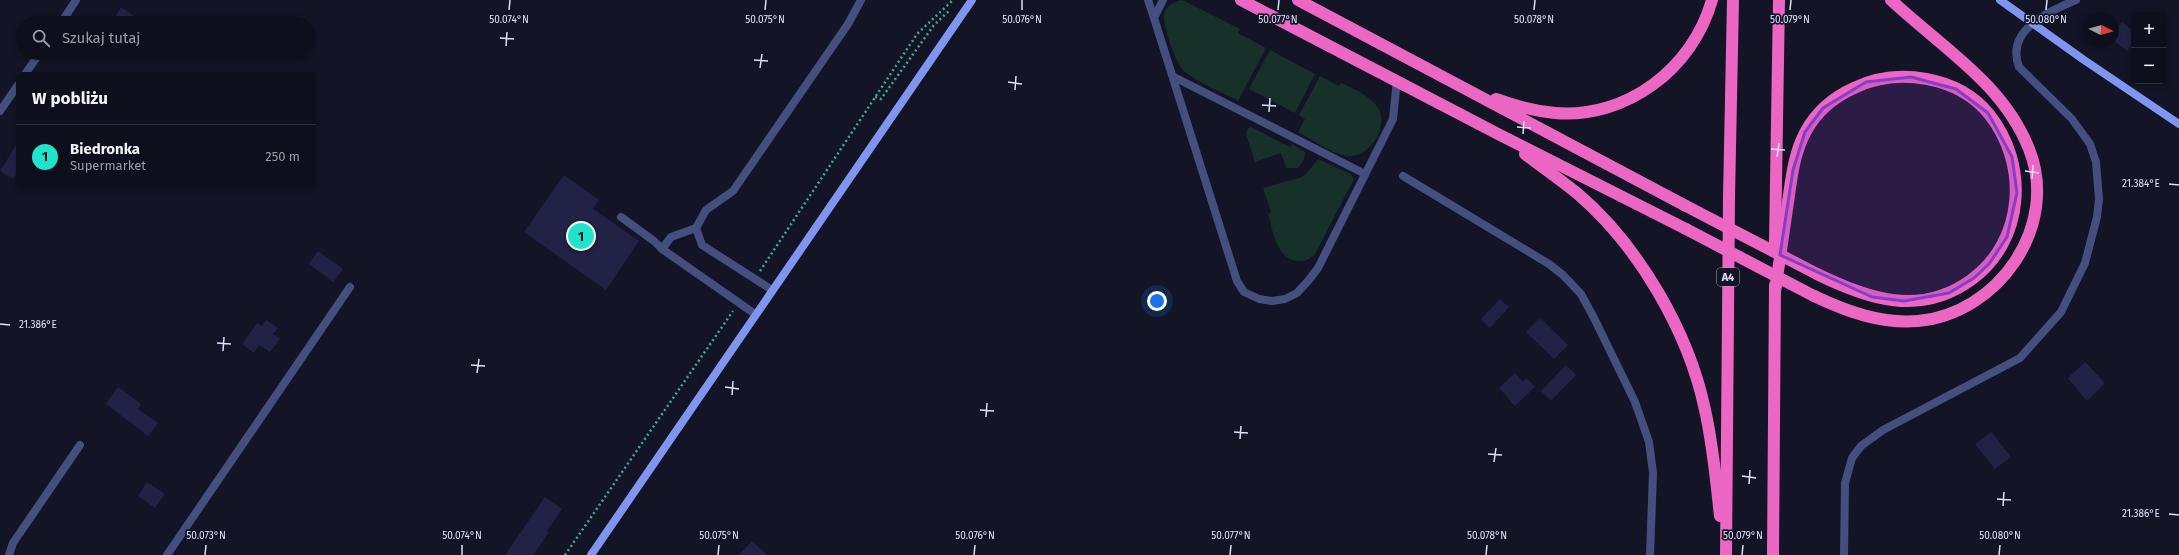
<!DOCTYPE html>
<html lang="pl">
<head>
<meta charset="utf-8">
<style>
	:root { --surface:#0e0f1c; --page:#1c1d29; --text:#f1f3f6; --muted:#9b9ca3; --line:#2e2f3b; --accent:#20e3cb }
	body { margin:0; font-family:"Fira Sans",sans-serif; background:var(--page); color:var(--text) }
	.controls { position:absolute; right:12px; top:12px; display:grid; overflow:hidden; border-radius:6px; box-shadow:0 2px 6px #0003 }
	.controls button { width:36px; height:36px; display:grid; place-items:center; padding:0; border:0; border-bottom:1px solid var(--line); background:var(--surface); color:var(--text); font:20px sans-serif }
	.compass { position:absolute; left:2083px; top:12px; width:36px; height:36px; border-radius:50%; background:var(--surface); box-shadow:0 2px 6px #0003; rotate:95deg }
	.you { position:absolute; left:1157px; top:301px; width:14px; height:14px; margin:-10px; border:3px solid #fff; border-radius:50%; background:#1a73e8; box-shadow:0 0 0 6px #1a73e833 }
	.badge { display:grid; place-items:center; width:26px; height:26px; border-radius:50%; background:var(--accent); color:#111; font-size:13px; font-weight:700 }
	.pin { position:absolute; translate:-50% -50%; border:2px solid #fff; box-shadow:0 1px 4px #0006 }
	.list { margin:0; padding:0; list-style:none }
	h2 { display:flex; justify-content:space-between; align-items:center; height:52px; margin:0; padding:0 16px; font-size:17px }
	h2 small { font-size:13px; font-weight:400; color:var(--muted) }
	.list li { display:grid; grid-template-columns:26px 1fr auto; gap:12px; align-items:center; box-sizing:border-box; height:64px; padding:0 16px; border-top:1px solid var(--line) }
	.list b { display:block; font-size:15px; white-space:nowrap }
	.list p { margin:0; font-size:13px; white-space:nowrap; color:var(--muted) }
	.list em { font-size:13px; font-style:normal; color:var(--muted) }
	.icon { flex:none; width:22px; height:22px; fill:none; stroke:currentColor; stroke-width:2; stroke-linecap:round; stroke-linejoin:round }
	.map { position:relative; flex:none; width:2179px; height:555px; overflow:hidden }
	.search { position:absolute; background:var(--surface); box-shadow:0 2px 6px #0003; left:16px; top:16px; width:300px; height:44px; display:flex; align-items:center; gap:10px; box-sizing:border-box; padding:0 14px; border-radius:22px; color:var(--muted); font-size:15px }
	.panel { position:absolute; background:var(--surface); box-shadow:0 2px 6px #0003; left:16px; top:72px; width:300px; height:116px; border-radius:6px }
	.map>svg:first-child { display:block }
	.green { fill:#173029 }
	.building { fill:#212245 }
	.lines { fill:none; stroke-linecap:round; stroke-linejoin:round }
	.path { stroke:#3fac8d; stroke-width:2.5; stroke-dasharray:2 3; stroke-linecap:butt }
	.lane { stroke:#444f80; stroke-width:8 }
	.street { stroke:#444f80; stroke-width:8 }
	.secondary { stroke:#7f95ef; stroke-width:8 }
	.highway { stroke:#ec66c4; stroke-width:12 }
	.highway-bridge { stroke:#ec66c4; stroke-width:12 }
	.marked { fill:#853ec5; fill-opacity:0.2; stroke:#853ec5; stroke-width:3; stroke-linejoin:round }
	.ticks { fill:none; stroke:#dde0fb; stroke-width:1.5 }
	.labels { text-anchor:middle; stroke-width:3.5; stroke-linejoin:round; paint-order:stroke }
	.shield { fill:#131426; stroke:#a0a3bb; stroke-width:1 }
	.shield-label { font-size:11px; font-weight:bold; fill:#dde0fb }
	.ticks-label { font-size:10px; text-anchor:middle; fill:#dde0fb; stroke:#131426; stroke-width:3.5; stroke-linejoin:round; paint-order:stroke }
</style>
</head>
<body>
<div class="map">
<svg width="2179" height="555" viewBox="0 0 2179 555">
	<rect width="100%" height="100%" fill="#131426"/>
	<g class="green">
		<path d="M1182 0 1240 29 1238 33 1266 48 1238 101C1221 91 1199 84 1184 71 1176 64 1162 24 1164 14 1166 5 1174 2 1182 0Z"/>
		<polygon points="1270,50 1315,74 1295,113 1249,89"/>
		<path d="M1320 76 1339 86 1341 83C1354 89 1370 95 1378 108 1390 127 1369 158 1348 156 1334 155 1311 139 1298 132L1305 119 1299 115Z"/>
		<polygon points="1251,127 1290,147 1292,144 1305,152 1304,160 1298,168 1286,168 1281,153 1255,162 1246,134 1248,128"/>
		<path d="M1318 159 1351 174 1354 179 1315 254C1310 259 1305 262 1298 261 1276 260 1273 230 1268 214L1271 212 1263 188 1302 177 1306 174Z"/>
	</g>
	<g class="building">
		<polygon points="121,7 144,23 112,23"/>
		<polygon points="2122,22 2134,32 2134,42 2127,51 2113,40 2113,33"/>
		<polygon points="18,142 18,171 13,179 0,171"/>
		<polygon points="564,175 599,200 593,209 639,241 606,290 524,232"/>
		<polygon points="318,251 343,269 333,282 309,264"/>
		<polygon points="1500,299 1509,307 1490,328 1481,319"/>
		<polygon points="1540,318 1568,345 1554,359 1526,332"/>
		<polygon points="266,320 278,328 273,334 280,339 270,352 259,345 254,353 242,344 257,323 262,326"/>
		<polygon points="2085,362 2105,383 2087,401 2068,378"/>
		<polygon points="1566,365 1576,375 1551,401 1541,391"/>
		<polygon points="1515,373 1523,382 1527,378 1535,387 1515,406 1499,388"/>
		<polygon points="118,387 141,404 138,409 158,423 148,436 106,404"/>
		<polygon points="1991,432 2011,457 1995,469 1975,444"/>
		<polygon points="147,482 165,494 155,508 138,496"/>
		<polygon points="545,497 562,509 547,531 549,532 533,555 505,555"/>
		<polygon points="752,541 767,555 739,555"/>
	</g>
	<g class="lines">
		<g class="path">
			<polyline points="875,97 881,99 934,25 949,11"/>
			<polyline points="760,271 917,34 953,0"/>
			<polyline points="565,555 733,311"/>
		</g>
		<g class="lane">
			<polyline points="1148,0 1154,18 1163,0"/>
			<polyline points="1154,18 1237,281 1244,292 1259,299 1272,301 1285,299 1297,293 1308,281 1318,268 1393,119 1397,80"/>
			<polyline points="1174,77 1365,174"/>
			<polyline points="621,217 654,241 662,249 755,314"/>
			<polyline points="662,249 671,237 696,228"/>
			<polyline points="772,290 702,245 696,228 706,210 733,191 848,24 861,0"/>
		</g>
		<g class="street">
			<polyline points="61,23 76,0"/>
			<polyline points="25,74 40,53"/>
			<polyline points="0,111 18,85"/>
			<polyline points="1403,176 1549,264 1563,275 1581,294 1594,318 1635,402 1649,442 1653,473 1650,555"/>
			<polyline points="9,555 13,543 80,445"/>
			<polyline points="167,555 350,287"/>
			<path d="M1844 555 1845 483 1852 458 1861 446 1883 430 2020 358 2061 312 2085 263 2097 217 2099 199 2096 162 2090 144 2072 119 2019 67C2005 30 2048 12 2076 0"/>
		</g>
		<g class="secondary">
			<polyline points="2000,0 2084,60 2179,124"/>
			<polyline points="591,555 972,0"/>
		</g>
		<g class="highway">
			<polyline points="1241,0 1500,135 1686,229"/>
			<polyline points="1298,0 1686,206"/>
			<path d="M1496 99C1515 106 1535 111 1555 113 1627 119 1693 68 1712 0"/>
			<path d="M1525 154C1542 167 1561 180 1578 194 1639 246 1689 333 1705 410 1713 445 1716 480 1720 516"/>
			<polyline points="1775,243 1779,0"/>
			<path d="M1775 292C1779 264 1783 237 1787 209 1791 183 1793 154 1806 131 1817 111 1834 97 1854 88 1897 67 1958 76 1989 114 2029 164 2025 241 1971 280 1920 317 1868 299 1817 274"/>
			<path d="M1814 296C1848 312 1881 324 1918 321 1998 314 2060 226 2029 149 2003 83 1941 47 1891 0"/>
			<polyline points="1726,555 1729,197 1733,0"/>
			<polyline points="1773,555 1775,285"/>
		</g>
		<g class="highway-bridge">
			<polyline points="1686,206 1817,274"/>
			<polyline points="1686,229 1814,296"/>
		</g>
	</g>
	<path class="marked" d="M1911 77 1956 89 1988 113 2012 157 2017 193 2007 237 1989 264 1974 278 1949 293 1904 301 1872 297 1780 255 1793 170 1805 132 1823 108 1866 82Z"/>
	<path class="ticks" d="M509 10 510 0M765 10 766 0M1022 10V0M1278 10 1279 0M1534 10 1535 0M1790 10 1791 0M2046 10 2047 0M500 38 514 39M506 46 507 32M754 60 768 61M760 68 762 54M1008 82 1022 84M1015 90 1016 76M1262 105 1276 106M1269 112 1270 98M1517 127 1531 128M1523 134 1524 121M1771 149 1785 150M1777 157 1779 143M2025 171 2039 173M2032 179 2033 165M2169 184 2179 185M0 324 10 325M217 343 231 344M223 351 224 337M471 365 485 366M477 373 479 359M725 387 739 389M732 395 733 381M980 410 994 411M986 417 987 403M1234 432 1248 433M1240 439 1241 426M1488 454 1502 455M1494 462 1496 448M1742 476 1756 478M1749 484 1750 470M1997 499 2011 500M2003 506 2004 492M2169 514 2179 515M205 555 206 545M462 555V545M718 555 719 545M974 555 975 545M1230 555 1231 545M1486 555 1487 545M1742 555 1743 545M1999 555 2000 545"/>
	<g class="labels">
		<rect class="shield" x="1717" y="268" width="22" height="18" rx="3"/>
		<g class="shield-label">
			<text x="1728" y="281">A4</text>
		</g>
	</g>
	<g class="ticks-label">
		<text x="509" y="23">50.074°N</text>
		<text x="1022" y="23">50.076°N</text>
		<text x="1278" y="23">50.077°N</text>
		<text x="1534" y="23">50.078°N</text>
		<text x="1790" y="23">50.079°N</text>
		<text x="765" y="23">50.075°N</text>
		<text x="2046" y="23">50.080°N</text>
		<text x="2141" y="187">21.384°E</text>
		<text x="38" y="328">21.386°E</text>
		<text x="2141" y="517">21.386°E</text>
		<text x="206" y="539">50.073°N</text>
		<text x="462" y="539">50.074°N</text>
		<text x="719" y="539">50.075°N</text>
		<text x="975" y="539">50.076°N</text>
		<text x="1231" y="539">50.077°N</text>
		<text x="1487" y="539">50.078°N</text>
		<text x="1743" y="539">50.079°N</text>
		<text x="2000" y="539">50.080°N</text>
	</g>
</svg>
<div class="controls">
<button>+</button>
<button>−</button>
</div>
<svg class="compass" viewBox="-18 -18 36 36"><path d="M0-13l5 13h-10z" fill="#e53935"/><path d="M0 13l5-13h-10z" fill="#9b9ca3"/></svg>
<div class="you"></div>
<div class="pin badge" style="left:581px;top:236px">1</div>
<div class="search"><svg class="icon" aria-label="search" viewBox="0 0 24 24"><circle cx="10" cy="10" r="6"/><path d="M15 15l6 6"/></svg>Szukaj tutaj</div>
<section class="panel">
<h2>W pobliżu<small></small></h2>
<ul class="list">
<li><span class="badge">1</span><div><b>Biedronka</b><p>Supermarket</p></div><em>250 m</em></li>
</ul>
</section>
</div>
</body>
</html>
